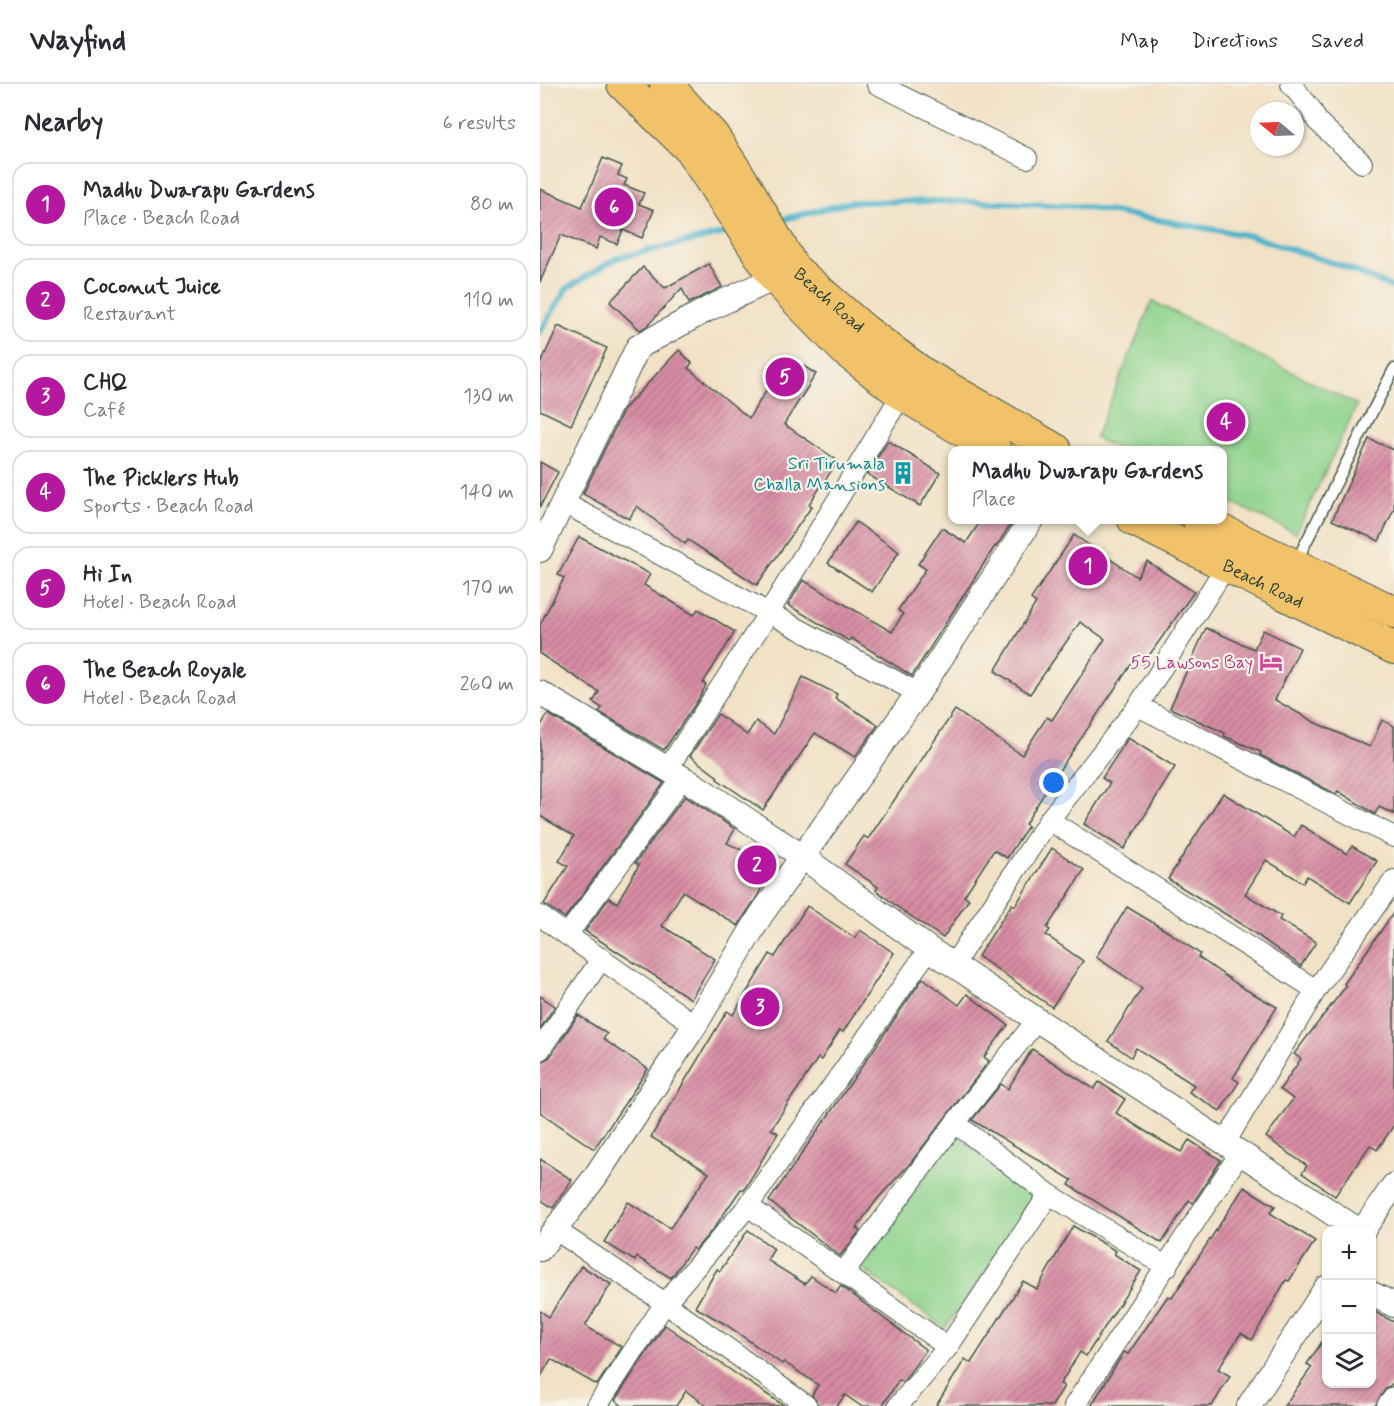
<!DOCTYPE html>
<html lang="en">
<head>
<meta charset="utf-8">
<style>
	:root { --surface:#fff; --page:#f7f7f7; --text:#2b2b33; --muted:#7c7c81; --line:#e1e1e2; --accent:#b5179e }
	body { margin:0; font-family:Mynerve,sans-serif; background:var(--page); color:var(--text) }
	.controls { position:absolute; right:18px; bottom:18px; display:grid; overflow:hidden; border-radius:12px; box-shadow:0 2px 4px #0004 }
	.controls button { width:54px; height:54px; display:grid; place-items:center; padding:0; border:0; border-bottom:2px solid var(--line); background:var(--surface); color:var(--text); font:30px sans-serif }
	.compass { position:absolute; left:710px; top:18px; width:54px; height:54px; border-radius:50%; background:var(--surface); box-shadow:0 2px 4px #0004; rotate:289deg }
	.you { position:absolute; left:514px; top:699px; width:21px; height:21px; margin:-15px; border:4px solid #fff; border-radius:50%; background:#1a73e8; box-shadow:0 0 0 9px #1a73e833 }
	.badge { display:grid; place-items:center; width:39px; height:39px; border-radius:50%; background:var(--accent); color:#fff; font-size:20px; font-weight:700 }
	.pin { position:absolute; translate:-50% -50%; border:3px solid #fff; box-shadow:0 2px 6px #0006 }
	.popup { position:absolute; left:408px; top:362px; width:279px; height:78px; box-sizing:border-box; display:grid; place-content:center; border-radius:12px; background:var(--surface); filter:drop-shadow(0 2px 4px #0005); font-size:20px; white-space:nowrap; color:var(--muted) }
	.popup b { font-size:22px; color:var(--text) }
	.popup::after { content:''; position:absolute; left:50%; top:100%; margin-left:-12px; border:12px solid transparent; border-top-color:var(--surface) }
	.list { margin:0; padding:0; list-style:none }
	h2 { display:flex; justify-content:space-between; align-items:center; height:78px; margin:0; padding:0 24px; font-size:26px }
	h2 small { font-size:20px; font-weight:400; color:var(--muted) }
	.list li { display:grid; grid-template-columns:39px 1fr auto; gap:18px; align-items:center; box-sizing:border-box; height:84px; margin:0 12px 12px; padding:0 12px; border:2px solid var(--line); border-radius:18px }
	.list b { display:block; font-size:22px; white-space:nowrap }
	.list p { margin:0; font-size:20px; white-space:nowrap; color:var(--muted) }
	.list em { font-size:20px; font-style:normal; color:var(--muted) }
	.icon { flex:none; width:33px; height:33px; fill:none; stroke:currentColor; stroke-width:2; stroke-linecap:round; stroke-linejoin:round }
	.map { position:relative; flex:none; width:854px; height:1322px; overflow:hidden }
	header { display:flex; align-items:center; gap:36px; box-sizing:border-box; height:84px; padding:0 30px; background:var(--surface); border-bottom:2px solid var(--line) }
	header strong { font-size:28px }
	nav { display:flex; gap:33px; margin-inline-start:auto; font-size:21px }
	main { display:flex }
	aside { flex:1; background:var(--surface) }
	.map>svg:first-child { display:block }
	.green { fill:#8fd38d; stroke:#578860; stroke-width:1.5 }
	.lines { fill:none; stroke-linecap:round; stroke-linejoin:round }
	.stream { stroke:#4db4cc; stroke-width:6 }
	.building { fill:url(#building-hatch) }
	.service-casing { stroke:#3e564a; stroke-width:13 }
	.minor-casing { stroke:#3e564a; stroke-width:22 }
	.tertiary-casing { stroke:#3e564a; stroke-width:26 }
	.primary-casing { stroke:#3e564a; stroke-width:34 }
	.service { stroke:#fff; stroke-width:10 }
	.minor { stroke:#fff; stroke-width:20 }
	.tertiary { stroke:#fff; stroke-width:24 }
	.primary { stroke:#f2c26a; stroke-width:32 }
	.labels { text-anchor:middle; stroke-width:4.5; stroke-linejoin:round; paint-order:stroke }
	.street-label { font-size:18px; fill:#1f3d34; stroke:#f7f3e8 }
	.culture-label { font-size:18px; fill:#0d838f; stroke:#f7f3e8; text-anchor:end }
	.hotel-label { font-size:18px; fill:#b23c85; stroke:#f7f3e8; text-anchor:end }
</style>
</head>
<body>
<header>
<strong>Wayfind</strong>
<nav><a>Map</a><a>Directions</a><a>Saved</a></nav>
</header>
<main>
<aside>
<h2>Nearby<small>6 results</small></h2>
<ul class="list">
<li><span class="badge">1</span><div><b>Madhu Dwarapu Gardens</b><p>Place · Beach Road</p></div><em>80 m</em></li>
<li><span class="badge">2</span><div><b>Coconut Juice</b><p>Restaurant</p></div><em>110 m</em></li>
<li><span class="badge">3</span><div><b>CHQ</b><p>Café</p></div><em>130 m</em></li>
<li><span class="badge">4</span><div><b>The Picklers Hub</b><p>Sports · Beach Road</p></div><em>140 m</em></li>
<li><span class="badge">5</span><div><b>Hi In</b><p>Hotel · Beach Road</p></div><em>170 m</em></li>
<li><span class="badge">6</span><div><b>The Beach Royale</b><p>Hotel · Beach Road</p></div><em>260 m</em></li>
</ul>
</aside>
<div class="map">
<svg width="854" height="1322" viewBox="0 0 854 1322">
	<defs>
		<pattern id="building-hatch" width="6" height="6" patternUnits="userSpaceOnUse" patternTransform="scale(1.5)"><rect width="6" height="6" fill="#d88ca4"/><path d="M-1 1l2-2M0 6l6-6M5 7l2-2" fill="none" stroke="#af7486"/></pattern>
	</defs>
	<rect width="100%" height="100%" fill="#f7f3e8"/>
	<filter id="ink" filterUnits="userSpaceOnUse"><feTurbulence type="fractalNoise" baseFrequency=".0167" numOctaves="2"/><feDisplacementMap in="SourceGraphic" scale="12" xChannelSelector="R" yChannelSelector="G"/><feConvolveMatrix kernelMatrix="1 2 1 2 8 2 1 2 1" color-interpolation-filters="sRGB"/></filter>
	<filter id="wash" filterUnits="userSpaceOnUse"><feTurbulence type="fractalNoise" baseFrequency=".008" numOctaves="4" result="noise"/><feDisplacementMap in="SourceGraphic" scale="24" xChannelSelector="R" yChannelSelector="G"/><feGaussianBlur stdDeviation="1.35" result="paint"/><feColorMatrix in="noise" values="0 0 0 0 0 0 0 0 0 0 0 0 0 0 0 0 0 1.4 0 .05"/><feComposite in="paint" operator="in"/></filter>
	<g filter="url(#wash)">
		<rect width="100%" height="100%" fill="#f1e1c5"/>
		<g class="green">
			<polygon points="612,217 817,321 756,449 683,415 683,366 582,366 555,354"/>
			<polygon points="415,1051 500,1112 405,1244 320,1183"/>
		</g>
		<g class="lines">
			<g class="stream">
				<polyline points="236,137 312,118 411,117 537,122 711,152 802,182 854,204"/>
				<polyline points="0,248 27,204 77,174 194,147"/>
			</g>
		</g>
		<g id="blocks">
			<g class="building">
				<polygon points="63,74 82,82 78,91 87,95 84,101 104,109 99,120 114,126 102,154 83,146 77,160 60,153 56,165 21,151 0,198 0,105 42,123"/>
				<polygon points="169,180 182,203 149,219 142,204 107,242 100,246 70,218 103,183 125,204"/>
				<polygon points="18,242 67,264 31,341 0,326 0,281"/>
				<polygon points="139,266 152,279 148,284 209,334 248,272 276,290 244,340 298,377 269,420 272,422 217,501 148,456 145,460 97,422 89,435 43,410 84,325"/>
				<polygon points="829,355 854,366 854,425 839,457 792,436"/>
				<polygon points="348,357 400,389 380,422 327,390"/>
				<polygon points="0,378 18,388 0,423"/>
				<polygon points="442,435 474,435 456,463 455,462 372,592 311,554 309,557 248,521 263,496 352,548 363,530 358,526 386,485 378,480 402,444 426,459"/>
				<polygon points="316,438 359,468 332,508 288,479"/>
				<polygon points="534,451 597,493 607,477 654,508 603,580 595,575 510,700 485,740 488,742 467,774 454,766 424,812 429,815 403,854 359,824 336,806 338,803 305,780 324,752 328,755 415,626 482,671 507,633 512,636 565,555 540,538 490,610 455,587 496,519 491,515"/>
				<polygon points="39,453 110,490 104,501 154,531 158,525 195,548 163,599 166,601 158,616 124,666 59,628 62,624 53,618 59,608 0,570 0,541 24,494 18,491"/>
				<polygon points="666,544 714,565 723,546 760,564 735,616 776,639 830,663 842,636 854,642 854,730 839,723 835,730 798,707 796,710 720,671 721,668 684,652 685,649 630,624"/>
				<polygon points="263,593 297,610 295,614 338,641 315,673 275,649 223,726 177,695 178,693 150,672 178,630 207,651 216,637 234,650"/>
				<polygon points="8,630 124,699 25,834 4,820 28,782 19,777 34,752 0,732 0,643"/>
				<polygon points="588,654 635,683 584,765 544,740 570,699 562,694"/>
				<polygon points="683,709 754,753 761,741 807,770 812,762 837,777 810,819 767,792 763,799 726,776 705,810 741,832 739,836 776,858 761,882 700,839 628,795"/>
				<polygon points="145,712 195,745 187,759 232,781 218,811 198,842 143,807 122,842 175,875 151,915 45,847 69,814 77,819 99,781 95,779"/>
				<polygon points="512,764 544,786 507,844 510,846 506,851 543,877 512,923 438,872 472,820 475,822"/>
				<polygon points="267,822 315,854 320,846 354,869 303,948 300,946 281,976 278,974 231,1045 238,1049 204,1106 201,1105 174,1144 155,1166 152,1164 131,1194 97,1173 95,1177 64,1158 88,1118 130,1144 169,1089 111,1053 187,927 193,931 230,870 235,873"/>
				<polygon points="587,823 630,849 660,870 658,873 703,904 737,923 693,994 699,998 680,1027 649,1008 654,1001 596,964 591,973 568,957 602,904 556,873"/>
				<polygon points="854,828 854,1041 837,1066 830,1061 795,1112 762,1089 767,1082 726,1053 753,1015 740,1005 761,975 754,970 806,902 804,900"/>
				<polygon points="383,894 419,921 427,910 468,941 444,973 449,977 368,1082 339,1113 316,1144 320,1147 300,1172 229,1117"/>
				<polygon points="0,912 15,922 0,945"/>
				<polygon points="38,931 67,950 63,955 108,985 54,1065 0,1028 0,978 10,973"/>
				<polygon points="492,965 554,1005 559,998 585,1015 576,1029 608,1049 641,1068 649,1056 681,1076 653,1119 649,1116 622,1159 529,1101 532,1096 432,1036 461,1000 468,1005"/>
				<polygon points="0,1075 32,1096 13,1124 0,1115"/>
				<polygon points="704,1103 735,1122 730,1129 775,1157 749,1197 746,1196 712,1256 701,1249 678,1285 690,1292 672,1322 551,1322 584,1268 588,1270 628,1212 632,1214"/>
				<polygon points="533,1142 576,1167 574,1170 601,1187 546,1272 540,1268 520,1300 524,1302 512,1322 396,1322 425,1275 431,1279 483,1197 497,1205"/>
				<polygon points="208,1146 234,1165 227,1176 265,1200 271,1192 296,1209 301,1202 386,1266 363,1298 359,1296 342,1322 321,1322 305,1311 297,1322 279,1322 272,1311 278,1301 244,1278 242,1280 185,1240 155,1223 177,1185 180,1187"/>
				<polygon points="41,1182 71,1200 45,1242 82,1263 57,1301 11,1275 0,1294 0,1227 9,1233"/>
				<polygon points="831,1226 854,1238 854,1298 845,1306 835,1322 744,1322 772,1283 767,1280 786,1252 786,1299 831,1299"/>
				<polygon points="125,1241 205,1296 245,1322 167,1322 146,1307 136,1322 83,1322 75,1316"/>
			</g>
		</g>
	</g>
	<g filter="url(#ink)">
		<use href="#blocks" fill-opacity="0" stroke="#3e564a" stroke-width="1.5"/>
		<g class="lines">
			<g class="service-casing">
				<polyline id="service" points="755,480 854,285"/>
			</g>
			<g class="minor-casing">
				<g id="minor">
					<polyline points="337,0 487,74"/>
					<polyline points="751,0 771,25 777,37 822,79"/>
					<polyline points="24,419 378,609"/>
					<polyline points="598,622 854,753"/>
					<polyline points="128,684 228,530 362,310"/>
					<polyline points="509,736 776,906"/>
					<polyline points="0,832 155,941"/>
					<polyline points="27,851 142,695"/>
					<polyline points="413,881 509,736 598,622 686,482"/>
					<polyline points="0,966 62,874"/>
					<polyline points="415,1039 497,936"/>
					<polyline points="685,1059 776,906 854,796"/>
					<polyline points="509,1110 627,1183"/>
					<polyline points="208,1122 408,1263"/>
					<polyline points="14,1145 125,1219 57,1322"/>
					<polyline points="303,1189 415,1039 509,1110 408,1263 358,1322"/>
					<polyline points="267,1322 125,1219 208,1122 389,865"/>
					<polyline points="534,1322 700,1069"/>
					<polyline points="847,1322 854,1313"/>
				</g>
			</g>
			<g class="tertiary-casing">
				<g id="tertiary">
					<polyline points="0,466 98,263 168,225 235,194"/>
					<polyline points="0,609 156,702 263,773 389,865 818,1146"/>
					<polyline points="823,1146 854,1101"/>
					<polyline points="0,1165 55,1093 155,941 221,831 378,609 491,436"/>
					<polyline points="832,1210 854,1221"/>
					<polyline points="709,1322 786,1204"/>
				</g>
			</g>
			<g class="primary-casing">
				<g id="primary">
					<polyline points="83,0 150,65 235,194 306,267 362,310 455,366"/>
					<path id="s1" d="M126 0 173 52 207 104 253 184 324 246 382 289 516 366"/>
					<path id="s2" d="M594 436 854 564"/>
					<polyline points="659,436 854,528"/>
				</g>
			</g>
			<use href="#service" class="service"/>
			<use href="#minor" class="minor"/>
			<use href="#tertiary" class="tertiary"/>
			<use href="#primary" class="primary"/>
		</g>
	</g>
	<defs>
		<g id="building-bare" transform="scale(1.8)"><path d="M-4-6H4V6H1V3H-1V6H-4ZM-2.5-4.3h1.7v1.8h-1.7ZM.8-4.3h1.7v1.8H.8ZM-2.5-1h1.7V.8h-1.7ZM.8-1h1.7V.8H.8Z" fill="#0f9aa8" stroke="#f7f3e8" stroke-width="2.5" paint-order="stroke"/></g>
		<g id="hotel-bare" transform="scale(1.8)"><path d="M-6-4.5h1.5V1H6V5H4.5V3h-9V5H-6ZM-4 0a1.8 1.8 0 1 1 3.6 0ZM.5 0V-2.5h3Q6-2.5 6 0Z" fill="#d1479c" stroke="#f7f3e8" stroke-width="2.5" paint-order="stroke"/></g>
	</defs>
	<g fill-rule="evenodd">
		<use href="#building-bare" x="363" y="389"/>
		<use href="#hotel-bare" x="731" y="578"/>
	</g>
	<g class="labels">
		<g class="street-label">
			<text dy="6" stroke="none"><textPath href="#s1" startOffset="273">Beach Road</textPath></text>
			<text dy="6" stroke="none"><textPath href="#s2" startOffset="144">Beach Road</textPath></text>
		</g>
		<g class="culture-label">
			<text x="345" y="385">Sri Tirumala<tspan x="345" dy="21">Challa Mansions</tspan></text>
		</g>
		<g class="hotel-label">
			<text x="713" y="584">55 Lawsons Bay</text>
		</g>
	</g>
</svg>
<div class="controls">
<button>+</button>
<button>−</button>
<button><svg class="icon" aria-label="layers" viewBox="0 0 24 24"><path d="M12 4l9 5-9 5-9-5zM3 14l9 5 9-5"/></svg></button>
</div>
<svg class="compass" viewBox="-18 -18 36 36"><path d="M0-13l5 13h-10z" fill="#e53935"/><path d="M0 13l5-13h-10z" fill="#7c7c81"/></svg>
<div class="you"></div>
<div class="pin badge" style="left:548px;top:482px">1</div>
<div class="popup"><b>Madhu Dwarapu Gardens</b>Place</div>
<div class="pin badge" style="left:217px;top:781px">2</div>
<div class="pin badge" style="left:220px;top:923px">3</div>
<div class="pin badge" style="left:686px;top:338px">4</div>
<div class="pin badge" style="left:245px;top:293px">5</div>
<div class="pin badge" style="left:74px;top:123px">6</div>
</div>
</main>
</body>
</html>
